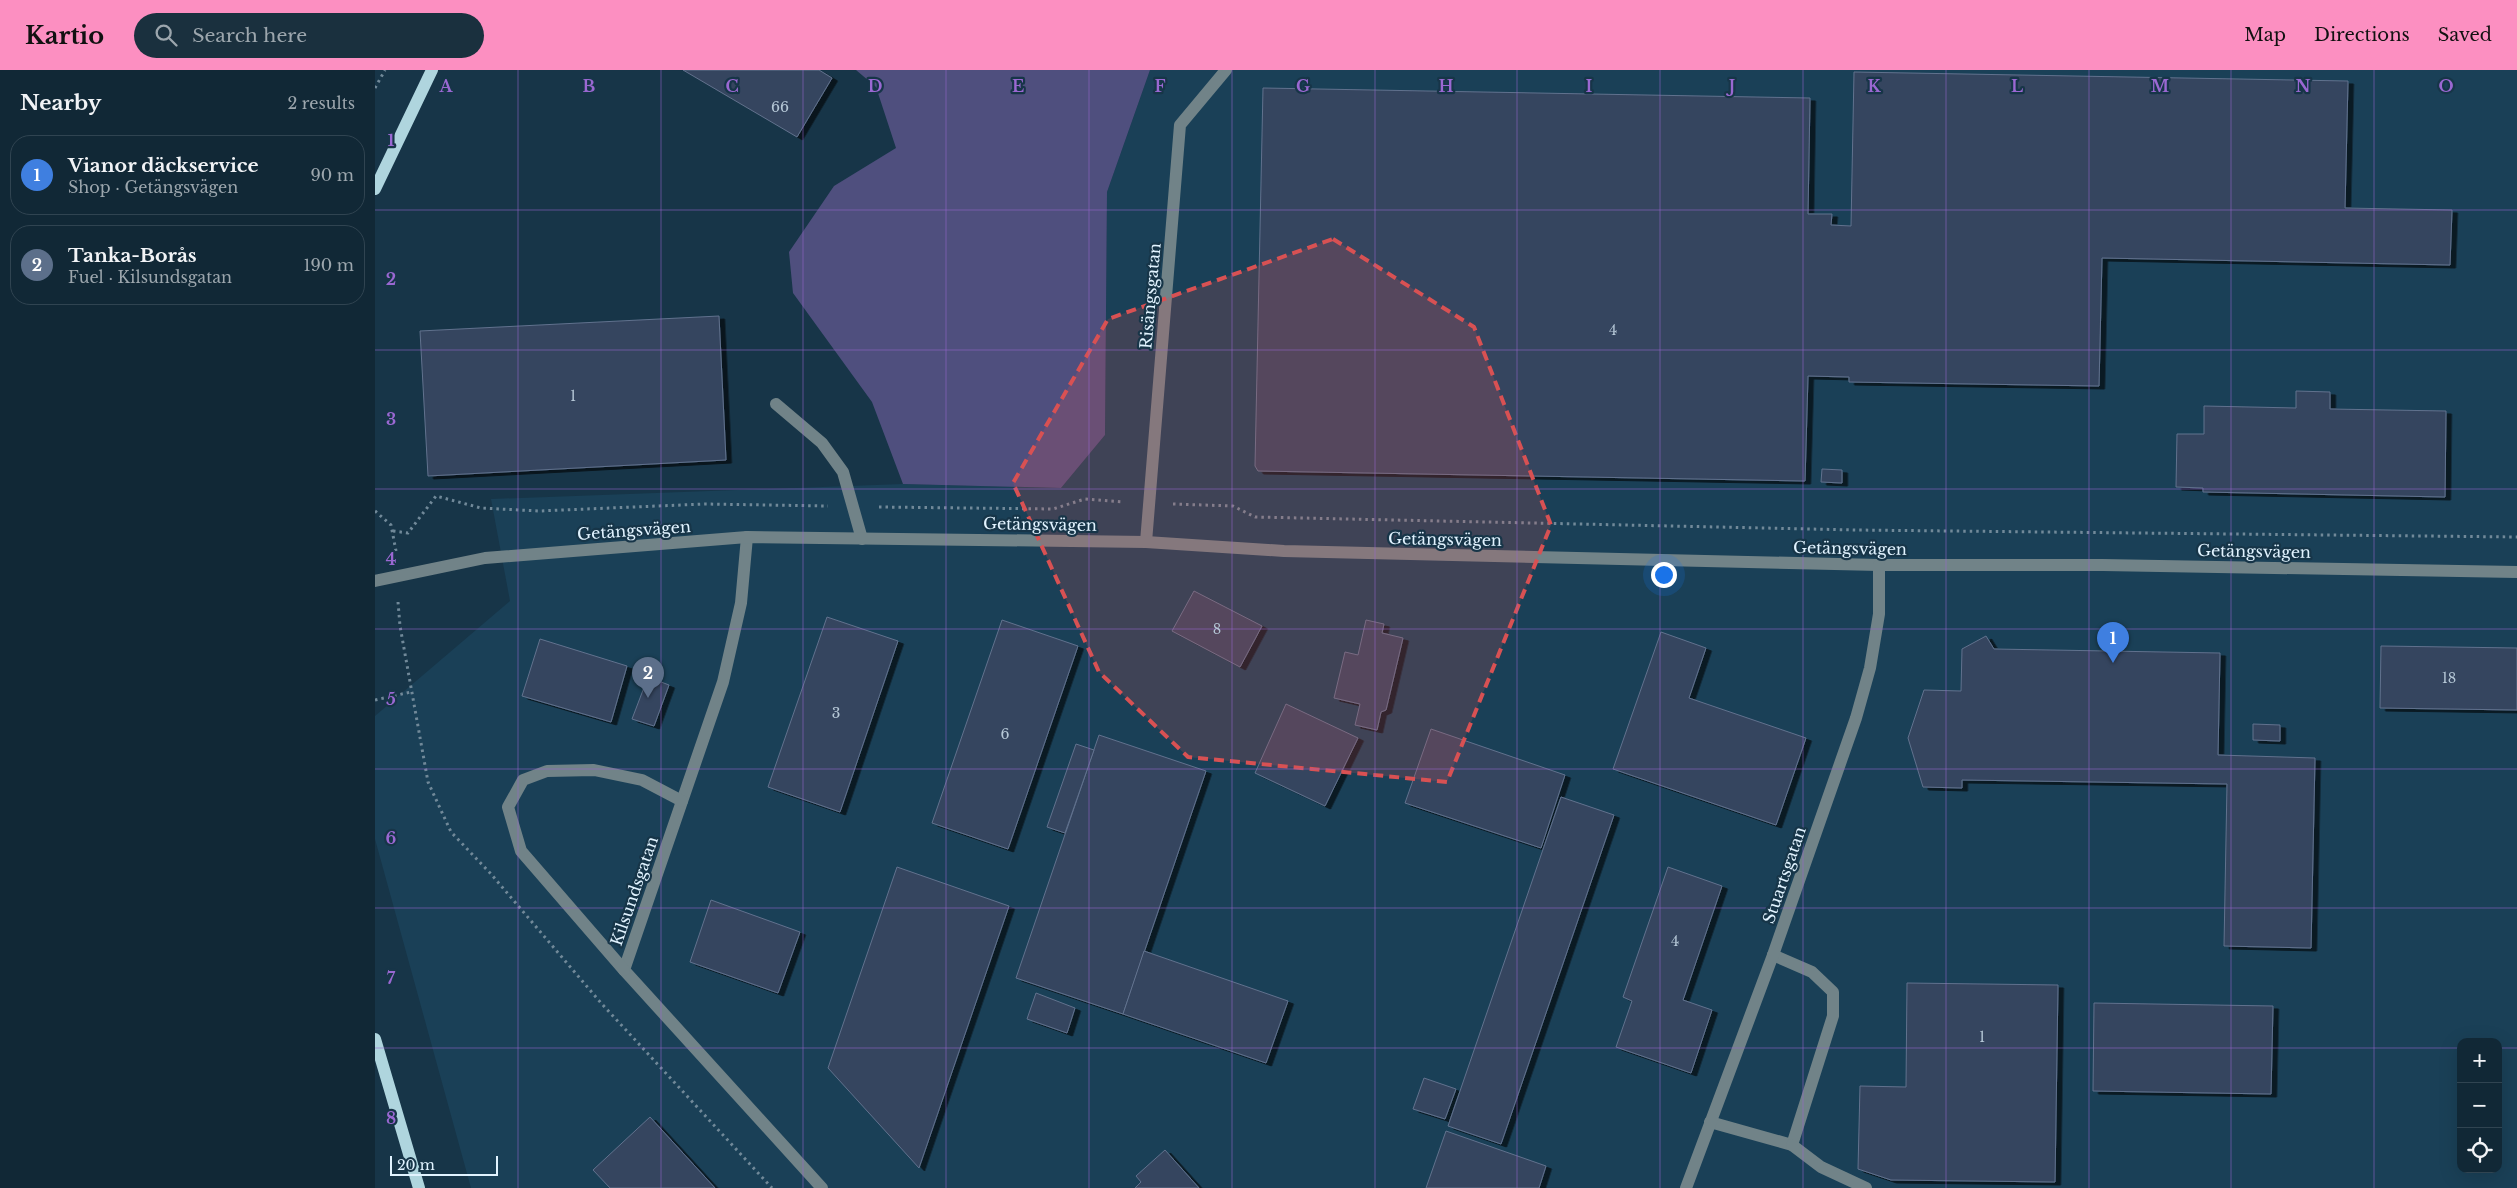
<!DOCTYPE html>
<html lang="en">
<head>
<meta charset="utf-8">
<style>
	:root { --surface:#112836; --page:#1a303e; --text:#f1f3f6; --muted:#9ca6ad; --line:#304451; --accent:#fc8fc1 }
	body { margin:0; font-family:"Libre Baskerville",serif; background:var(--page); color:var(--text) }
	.controls { position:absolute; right:15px; bottom:15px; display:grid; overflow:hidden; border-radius:10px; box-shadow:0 5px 20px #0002 }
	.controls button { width:45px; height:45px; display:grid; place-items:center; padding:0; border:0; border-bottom:1px solid var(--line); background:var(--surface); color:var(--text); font:25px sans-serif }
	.scale { position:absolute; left:15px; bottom:12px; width:108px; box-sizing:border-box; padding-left:5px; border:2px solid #e1f3ff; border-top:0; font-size:14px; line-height:18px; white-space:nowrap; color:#e1f3ff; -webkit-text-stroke:4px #173548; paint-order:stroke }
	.you { position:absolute; left:1288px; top:504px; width:18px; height:18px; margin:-12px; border:4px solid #fff; border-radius:50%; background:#1a73e8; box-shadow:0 0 0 8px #1a73e833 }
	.badge { display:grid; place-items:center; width:32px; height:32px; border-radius:50%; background:var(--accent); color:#fff; font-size:16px; font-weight:700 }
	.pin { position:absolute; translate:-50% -41px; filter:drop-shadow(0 1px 2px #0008) }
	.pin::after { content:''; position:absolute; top:26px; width:18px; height:15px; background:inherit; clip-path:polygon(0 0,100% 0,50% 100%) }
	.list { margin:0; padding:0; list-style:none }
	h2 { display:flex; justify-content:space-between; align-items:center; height:65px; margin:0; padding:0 20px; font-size:21px }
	h2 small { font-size:16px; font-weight:400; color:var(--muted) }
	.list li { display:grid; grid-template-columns:32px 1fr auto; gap:15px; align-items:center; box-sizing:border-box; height:80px; margin:0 10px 10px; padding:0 10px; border:1px solid var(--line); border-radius:20px }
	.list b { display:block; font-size:19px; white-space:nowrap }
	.list p { margin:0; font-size:16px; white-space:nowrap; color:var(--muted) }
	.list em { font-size:16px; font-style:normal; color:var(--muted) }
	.icon { flex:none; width:28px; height:28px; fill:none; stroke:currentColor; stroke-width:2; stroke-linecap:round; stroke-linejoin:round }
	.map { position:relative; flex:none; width:2142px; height:1118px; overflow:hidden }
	header { display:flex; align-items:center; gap:30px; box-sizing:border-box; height:70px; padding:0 25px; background:var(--accent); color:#111 }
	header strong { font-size:24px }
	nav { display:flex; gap:28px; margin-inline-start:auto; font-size:18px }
	.search { width:350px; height:45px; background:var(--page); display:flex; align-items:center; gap:12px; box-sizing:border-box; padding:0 18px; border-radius:28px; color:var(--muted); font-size:19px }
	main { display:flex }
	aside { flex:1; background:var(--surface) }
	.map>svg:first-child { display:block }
	.built { fill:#1a4057; fill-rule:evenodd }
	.green { fill:#4f4f7e }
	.building { fill:#36455f; stroke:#61728e; filter:url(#shadow) }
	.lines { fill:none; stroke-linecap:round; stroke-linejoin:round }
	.path { stroke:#718999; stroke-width:3; stroke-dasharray:2.5 4; stroke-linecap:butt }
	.minor { stroke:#718388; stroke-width:12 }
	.major { stroke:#afd5de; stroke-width:12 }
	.marked { fill:#d85153; fill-opacity:0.2; stroke:#d85153; stroke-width:4; stroke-dasharray:10 6; stroke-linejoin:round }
	.grid { fill:none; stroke:#9a68d2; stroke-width:1; stroke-opacity:0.55 }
	.labels { text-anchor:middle; stroke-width:4.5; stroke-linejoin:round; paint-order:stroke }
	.number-label { font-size:14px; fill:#b6c8d7 }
	.street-label { font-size:16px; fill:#e1f3ff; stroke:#173548 }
	.grid-label { font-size:16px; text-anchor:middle; font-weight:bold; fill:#9a68d2; stroke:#173548; stroke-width:4.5; stroke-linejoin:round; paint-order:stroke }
</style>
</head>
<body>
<header>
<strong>Kartio</strong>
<div class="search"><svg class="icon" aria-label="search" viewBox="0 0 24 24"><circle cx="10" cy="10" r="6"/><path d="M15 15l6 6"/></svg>Search here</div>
<nav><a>Map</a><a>Directions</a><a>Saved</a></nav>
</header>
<main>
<aside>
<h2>Nearby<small>2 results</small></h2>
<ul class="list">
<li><span class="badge" style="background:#3f7fe0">1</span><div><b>Vianor däckservice</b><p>Shop · Getängsvägen</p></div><em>90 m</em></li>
<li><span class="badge" style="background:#5c6f8a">2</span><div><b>Tanka-Borås</b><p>Fuel · Kilsundsgatan</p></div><em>190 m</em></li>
</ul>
</aside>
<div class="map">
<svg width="2142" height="1118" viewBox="0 0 2142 1118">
	<defs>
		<filter id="shadow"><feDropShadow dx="5.5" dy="3" stdDeviation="0" flood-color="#0009"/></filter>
	</defs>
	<rect width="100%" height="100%" fill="#173548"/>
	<path class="built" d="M775 0H2142V1118H96L0 769V646L135 531 116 429 528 414 686 418 730 365 732 122ZM2086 972H2123V1099H2086Z"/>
	<polygon class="green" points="481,0 775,0 732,122 730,365 686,418 528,414 497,332 418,223 414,182 459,116 521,78 501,17"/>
	<g class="building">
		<polygon points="308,0 444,0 457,8 422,67"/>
		<polygon points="1479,2 1973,11 1970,138 2077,140 2075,195 1727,188 1724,316 1474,312 1474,307 1433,306 1430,411 883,401 880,396 888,18 1435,28 1433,144 1457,144 1456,155 1476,156"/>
		<polygon points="344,246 351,390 53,406 45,261"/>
		<polygon points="1921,321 1955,322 1955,339 2071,341 2070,427 1828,422 1828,418 1801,417 1802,364 1829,364 1829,336 1921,338"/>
		<polygon points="1447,399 1467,400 1467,413 1446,412"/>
		<polygon points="819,521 887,556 865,597 797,561"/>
		<polygon points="452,547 523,571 465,742 393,717"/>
		<polygon points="627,550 703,576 633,779 557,753"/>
		<polygon points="991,550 1009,554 1007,563 1028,568 1011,640 1006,642 1002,660 980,655 985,634 959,628 970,582 983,585"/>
		<polygon points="1286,562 1331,578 1314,628 1431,668 1401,755 1238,699"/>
		<polygon points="1611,566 1619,579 1845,583 1843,685 1940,688 1936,878 1849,876 1852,714 1587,710 1587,718 1548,717 1533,668 1549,620 1586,621 1587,579"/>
		<polygon points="165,569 252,596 236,652 147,626"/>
		<polygon points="2006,576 2142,578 2142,640 2005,638"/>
		<polygon points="273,607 294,615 279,656 257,649"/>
		<polygon points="911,634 983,668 950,736 880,703"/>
		<polygon points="1878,654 1905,655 1905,671 1878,670"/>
		<polygon points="1056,659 1190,705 1166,778 1030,733"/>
		<polygon points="724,665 831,701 748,944 641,908"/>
		<polygon points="701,674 719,680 690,763 672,757"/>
		<polygon points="1186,727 1239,745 1126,1074 1073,1056"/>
		<polygon points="522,797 634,836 544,1098 453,998"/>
		<polygon points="1293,797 1347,816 1308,930 1337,940 1316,1003 1241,977 1257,931 1248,927"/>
		<polygon points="336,830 425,862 403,923 315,892"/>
		<polygon points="769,881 913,931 891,993 748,944"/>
		<polygon points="1532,913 1683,915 1680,1112 1516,1110 1483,1099 1485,1016 1531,1017"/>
		<polygon points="661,923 700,938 692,963 652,949"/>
		<polygon points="1719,933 1898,936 1896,1024 1718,1021"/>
		<polygon points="1049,1008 1081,1019 1070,1049 1038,1039"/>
		<polygon points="275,1047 340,1118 235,1118 218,1100"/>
		<polygon points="1071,1061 1171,1096 1164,1118 1051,1118"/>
		<polygon points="790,1080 824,1118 760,1118 766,1112 761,1106"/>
	</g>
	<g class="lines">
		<g class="path">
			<polyline points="0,18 10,0"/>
			<polyline points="798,434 858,436 880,447 1481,460 2142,467"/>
			<polyline points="504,437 678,439 710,429 749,432"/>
			<polyline points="0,441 16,455 21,481"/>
			<polyline points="18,461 33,463 61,426 106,438 164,441 330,434 453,436"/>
			<polyline points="23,532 25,556 53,712 76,762 116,804 226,933 397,1118"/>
			<polyline points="0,630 36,622"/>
		</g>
		<g class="minor">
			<polyline points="401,334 447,373 468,402 487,469"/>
			<polyline points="372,467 366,533 348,612 249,900 447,1118"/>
			<polyline points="771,472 805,55 851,0"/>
			<polyline points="0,511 110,488 372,467 771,472 909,481 1504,495 1728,495 2142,502"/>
			<polyline points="249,900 146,781 133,737 148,710 172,701 219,700 267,710 307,731"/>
			<polyline points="1335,1052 1417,1075 1458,946 1458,922 1437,902 1398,885"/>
			<polyline points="1417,1075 1446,1097 1491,1118"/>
			<polyline points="1311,1118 1398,885 1481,648 1495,598 1504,544 1504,495"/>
		</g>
		<g class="major">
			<polyline points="0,119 57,0"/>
			<polyline points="0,969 44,1118"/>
		</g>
	</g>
	<path class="marked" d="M958 169 1099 257 1176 455 1072 712 813 687 724 602 638 413 733 249Z"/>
	<path class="grid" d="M143 0V1118M286 0V1118M428 0V1118M571 0V1118M714 0V1118M857 0V1118M1000 0V1118M1142 0V1118M1285 0V1118M1428 0V1118M1571 0V1118M1714 0V1118M1856 0V1118M1999 0V1118M0 140H2142M0 280H2142M0 419H2142M0 559H2142M0 699H2142M0 838H2142M0 978H2086M2123 978H2142"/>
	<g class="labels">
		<g class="number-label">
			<text x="405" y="42">66</text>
			<text x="1238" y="265">4</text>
			<text x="198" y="331">1</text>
			<text x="842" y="564">8</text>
			<text x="2074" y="613">18</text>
			<text x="461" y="648">3</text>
			<text x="630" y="669">6</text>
			<text x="1300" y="876">4</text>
			<text x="1607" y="972">1</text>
		</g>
		<g class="street-label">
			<text transform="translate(775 226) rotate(-85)" y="6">Risängsgatan</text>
			<text transform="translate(665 454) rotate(1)" y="6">Getängsvägen</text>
			<text transform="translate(259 460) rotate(-4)" y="6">Getängsvägen</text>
			<text transform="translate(1070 469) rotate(1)" y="6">Getängsvägen</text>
			<text transform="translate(1475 478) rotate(1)" y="6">Getängsvägen</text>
			<text transform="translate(1879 481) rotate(1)" y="6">Getängsvägen</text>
			<text transform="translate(1409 805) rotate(-71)" y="6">Stuartsgatan</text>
			<text transform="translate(259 821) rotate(-71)" y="6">Kilsundsgatan</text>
		</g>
	</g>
	<g class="grid-label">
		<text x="71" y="22">A</text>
		<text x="214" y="22">B</text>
		<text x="357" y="22">C</text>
		<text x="500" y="22">D</text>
		<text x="643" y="22">E</text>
		<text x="785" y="22">F</text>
		<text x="928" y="22">G</text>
		<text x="1071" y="22">H</text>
		<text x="1214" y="22">I</text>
		<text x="1357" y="22">J</text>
		<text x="1499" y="22">K</text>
		<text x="1642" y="22">L</text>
		<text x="1785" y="22">M</text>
		<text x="1928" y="22">N</text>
		<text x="2071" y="22">O</text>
		<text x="16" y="76">1</text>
		<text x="16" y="215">2</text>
		<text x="16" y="355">3</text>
		<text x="16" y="495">4</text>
		<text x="16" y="635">5</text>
		<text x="16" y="774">6</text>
		<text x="16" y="914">7</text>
		<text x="16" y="1054">8</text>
	</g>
</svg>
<div class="controls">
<button>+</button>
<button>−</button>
<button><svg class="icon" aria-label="locate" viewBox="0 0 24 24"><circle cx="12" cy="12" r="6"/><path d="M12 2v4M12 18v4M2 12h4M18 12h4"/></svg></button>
</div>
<div class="scale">20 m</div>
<div class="you"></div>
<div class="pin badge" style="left:1738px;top:593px;background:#3f7fe0">1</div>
<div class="pin badge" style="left:273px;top:628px;background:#5c6f8a">2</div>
</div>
</main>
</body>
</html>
